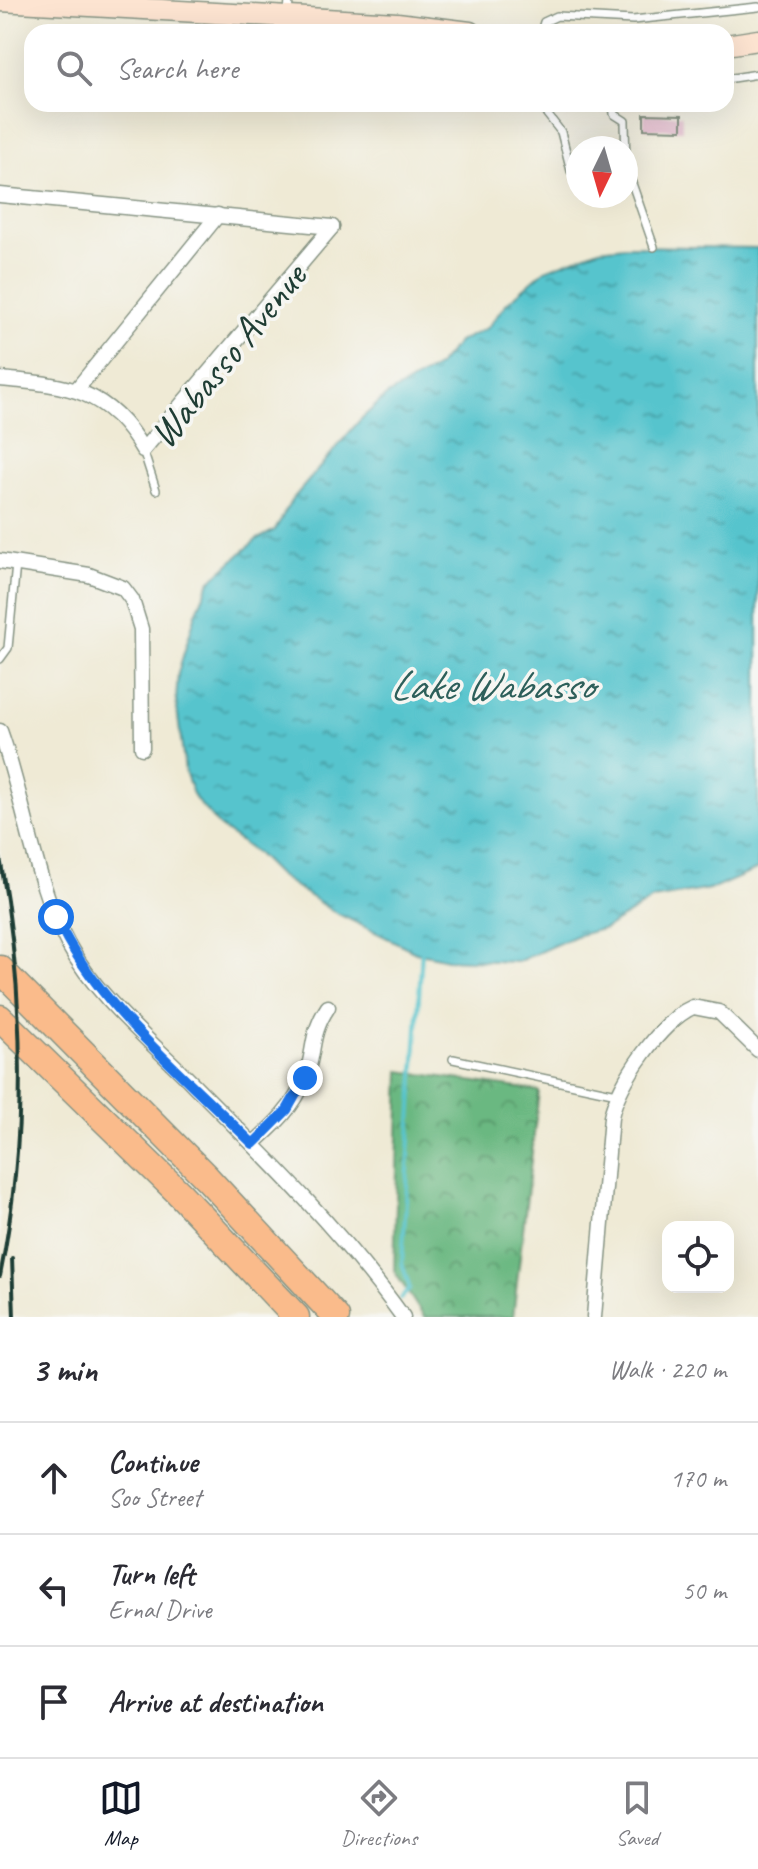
<!DOCTYPE html>
<html lang="en">
<head>
<meta charset="utf-8">
<style>
	:root { --surface:#fff; --page:#f2f2f3; --text:#2b2b33; --muted:#7c7c81; --line:#e1e1e2; --accent:#111827 }
	body { margin:0; font-family:Caveat,sans-serif; background:var(--page); color:var(--text) }
	.controls { position:absolute; right:24px; bottom:24px; display:grid; overflow:hidden; border-radius:16px; box-shadow:0 8px 32px #0002 }
	.controls button { width:72px; height:72px; display:grid; place-items:center; padding:0; border:0; border-bottom:2px solid var(--line); background:var(--surface); color:var(--text); font:40px sans-serif }
	.compass { position:absolute; left:566px; top:136px; width:72px; height:72px; border-radius:50%; background:var(--surface); box-shadow:0 8px 32px #0002; rotate:185deg }
	.stop { position:absolute; width:24px; height:24px; margin:-18px; border:6px solid #1a73e8; border-radius:50%; background:#fff }
	.stop.end { background:#1a73e8; border-color:#fff; box-shadow:0 2px 8px #0008 }
	.list { margin:0; padding:0; list-style:none }
	h2 { display:flex; justify-content:space-between; align-items:center; height:104px; margin:0; padding:0 32px; font-size:34px }
	h2 small { font-size:26px; font-weight:400; color:var(--muted) }
	.list li { display:grid; grid-template-columns:52px 1fr auto; gap:24px; align-items:center; box-sizing:border-box; height:112px; padding:0 32px; border-top:2px solid var(--line) }
	.list b { display:block; font-size:30px; white-space:nowrap }
	.list p { margin:0; font-size:26px; white-space:nowrap; color:var(--muted) }
	.list em { font-size:26px; font-style:normal; color:var(--muted) }
	.icon { flex:none; width:44px; height:44px; fill:none; stroke:currentColor; stroke-width:2; stroke-linecap:round; stroke-linejoin:round }
	.map { position:relative; flex:none; width:758px; height:1317px; overflow:hidden }
	.search { position:absolute; background:var(--surface); box-shadow:0 8px 32px #0002; left:24px; right:24px; top:24px; height:88px; display:flex; align-items:center; gap:20px; box-sizing:border-box; padding:0 28px; border-radius:24px; color:var(--muted); font-size:30px }
	.sheet { height:440px; background:var(--surface) }
	nav { display:flex; justify-content:space-around; align-items:center; box-sizing:border-box; height:112px; border-top:2px solid var(--line); background:var(--surface); font-size:22px; color:var(--muted) }
	nav a { display:grid; justify-items:center; gap:4px }
	nav .on { color:var(--accent) }
	.map>svg:first-child { display:block }
	.forest { fill:url(#forest-crowns); stroke:#457a5a; stroke-width:2 }
	.water { fill:url(#water-ripples); stroke:#3b8080; stroke-width:2 }
	.lines { fill:none; stroke-linecap:round; stroke-linejoin:round }
	.stream { stroke:#57c4cd; stroke-width:4 }
	.building { fill:#dea7c1 }
	.lane-casing { stroke:#879484; stroke-width:10 }
	.street-casing { stroke:#879484; stroke-width:17 }
	.secondary-casing { stroke:#879484; stroke-width:23 }
	.highway-casing { stroke:#879484; stroke-width:29 }
	.lane { stroke:#fff; stroke-width:7 }
	.street { stroke:#fff; stroke-width:14 }
	.secondary { stroke:#fde4d1; stroke-width:20 }
	.highway { stroke:#fabb8b; stroke-width:26 }
	.rail { stroke:#1f3d34; stroke-width:4 }
	.route { stroke:#1a73e8; stroke-width:10 }
	.labels { text-anchor:middle; stroke-width:7; stroke-linejoin:round; paint-order:stroke }
	.street-label { font-size:40px; fill:#1f3d34; stroke:#f6f6f2 }
	.water-label { font-size:42px; font-style:italic; fill:#2d5f5a; stroke:#f6f6f2 }
</style>
</head>
<body>
<div class="map">
<svg width="758" height="1317" viewBox="0 0 758 1317">
	<defs>
		<pattern id="forest-crowns" width="20" height="18" patternUnits="userSpaceOnUse" patternTransform="scale(2)"><rect width="20" height="18" fill="#6bb881"/><path d="M2 6a3 3 0 1 1 6 0M12 15a3 3 0 1 1 6 0" fill="none" stroke="#57976a"/></pattern>
		<pattern id="water-ripples" width="26" height="14" patternUnits="userSpaceOnUse" patternTransform="scale(2)"><rect width="26" height="14" fill="#57c4cd"/><path d="M2 4q2-2 4 0t4 0M15 11q2-2 4 0t4 0" fill="none" stroke="#47a0a7"/></pattern>
	</defs>
	<rect width="100%" height="100%" fill="#f6f6f2"/>
	<filter id="ink" filterUnits="userSpaceOnUse"><feTurbulence type="fractalNoise" baseFrequency=".0125" numOctaves="2"/><feDisplacementMap in="SourceGraphic" scale="16" xChannelSelector="R" yChannelSelector="G"/><feConvolveMatrix kernelMatrix="1 2 1 2 8 2 1 2 1" color-interpolation-filters="sRGB"/></filter>
	<filter id="wash" filterUnits="userSpaceOnUse"><feTurbulence type="fractalNoise" baseFrequency=".006" numOctaves="4" result="noise"/><feDisplacementMap in="SourceGraphic" scale="32" xChannelSelector="R" yChannelSelector="G"/><feGaussianBlur stdDeviation="1.8" result="paint"/><feColorMatrix in="noise" values="0 0 0 0 0 0 0 0 0 0 0 0 0 0 0 0 0 1.4 0 .05"/><feComposite in="paint" operator="in"/></filter>
	<g filter="url(#wash)">
		<rect width="100%" height="100%" fill="#efead5"/>
		<polygon class="forest" points="400,1071 539,1091 513,1317 424,1317 394,1271"/>
		<polygon class="water" points="625,246 758,248 758,869 715,888 653,899 606,928 575,936 517,962 447,959 416,952 332,911 278,875 257,854 219,826 194,797 185,771 176,701 178,673 196,613 210,581 256,540 275,530 291,501 360,420 386,396 437,367 458,342 487,328 507,303 545,270 599,249"/>
		<g class="lines">
			<polyline class="stream" points="400,1299 410,1289 402,1263 422,950"/>
		</g>
		<g id="blocks">
			<polygon class="building" points="644,114 682,115 682,130 644,129"/>
		</g>
	</g>
	<g filter="url(#ink)">
		<use href="#blocks" fill-opacity="0" stroke="#879484" stroke-width="2"/>
		<g class="lines">
			<g class="lane-casing">
				<g id="lane">
					<polyline points="288,15 289,0"/>
					<polyline points="541,32 544,22 557,16 633,20 758,7"/>
					<polyline points="726,79 758,74"/>
					<polyline points="539,104 561,132 571,171 578,181"/>
					<polyline points="613,104 614,114 625,121 626,170"/>
					<polyline points="627,169 654,247"/>
					<polyline points="143,450 156,490"/>
					<polyline points="0,659 8,648 16,564"/>
					<polyline points="453,1059 617,1094"/>
				</g>
			</g>
			<g class="street-casing">
				<g id="street">
					<polyline points="0,195 332,227"/>
					<path d="M0 379C65 385 107 387 143 450L332 227"/>
					<polyline points="77,389 218,215"/>
					<polyline points="0,561 89,575 123,588 132,600 141,629 142,748"/>
					<path d="M0 731C25 800 33 879 68 944 97 998 150 1040 193 1084 267 1158 342 1232 403 1317"/>
					<path d="M253 1144C274 1125 294 1107 305 1079 316 1050 309 1036 328 1007"/>
					<path d="M594 1317 611 1117C617 1084 662 1020 693 1007L719 1012 758 1050"/>
				</g>
			</g>
			<g class="secondary-casing">
				<g id="secondary">
					<polyline points="0,1 397,23 470,32"/>
					<polyline points="726,45 758,40"/>
				</g>
			</g>
			<g class="highway-casing">
				<g id="highway">
					<polyline points="0,969 207,1178 336,1317"/>
					<polyline points="0,1018 178,1192 296,1317"/>
				</g>
			</g>
			<use href="#lane" class="lane"/>
			<use href="#street" class="street"/>
			<use href="#secondary" class="secondary"/>
			<use href="#highway" class="highway"/>
			<g class="rail">
				<path d="M0 857C25 996 28 1137 0 1276"/>
				<polyline points="12,1258 14,1317"/>
			</g>
		</g>
	</g>
	<g class="lines" filter="url(#ink)">
		<path class="route" d="M56 917C96 1006 185 1075 253 1144L287 1110 305 1078"/>
	</g>
	<g class="labels">
		<g class="street-label">
			<text transform="translate(227 355) rotate(-51)" y="14">Wabasso Avenue</text>
		</g>
		<g class="water-label">
			<text x="491" y="699">Lake Wabasso</text>
		</g>
	</g>
</svg>
<div class="controls">
<button><svg class="icon" aria-label="locate" viewBox="0 0 24 24"><circle cx="12" cy="12" r="6"/><path d="M12 2v4M12 18v4M2 12h4M18 12h4"/></svg></button>
</div>
<svg class="compass" viewBox="-18 -18 36 36"><path d="M0-13l5 13h-10z" fill="#e53935"/><path d="M0 13l5-13h-10z" fill="#7c7c81"/></svg>
<div class="stop" style="left:56px;top:917px"></div>
<div class="stop end" style="left:305px;top:1078px"></div>
<div class="search"><svg class="icon" aria-label="search" viewBox="0 0 24 24"><circle cx="10" cy="10" r="6"/><path d="M15 15l6 6"/></svg>Search here</div>
</div>
<section class="sheet">
<h2>3 min<small>Walk · 220 m</small></h2>
<ul class="list">
<li><svg class="icon" aria-label="ahead" viewBox="0 0 24 24"><path d="M12 20V5M6 11l6-6 6 6"/></svg><div><b>Continue</b><p>Soo Street</p></div><em>170 m</em></li>
<li><svg class="icon" aria-label="left" viewBox="0 0 24 24"><path d="M17 20v-9H6M10 6l-5 5 5 5"/></svg><div><b>Turn left</b><p>Ernal Drive</p></div><em>50 m</em></li>
<li><svg class="icon" aria-label="arrive" viewBox="0 0 24 24"><path d="M6 21V4h12l-3 4 3 4H6"/></svg><div><b>Arrive at destination</b></div></li>
</ul>
</section>
<nav>
<a class="on"><svg class="icon" aria-label="map" viewBox="0 0 24 24"><path d="M3 6l6-2 6 2 6-2v14l-6 2-6-2-6 2zM9 4v14M15 6v14"/></svg>Map</a>
<a><svg class="icon" aria-label="directions" viewBox="0 0 24 24"><path d="M12 3l9 9-9 9-9-9zM9 14v-3h6M13 9l2 2-2 2"/></svg>Directions</a>
<a><svg class="icon" aria-label="saved" viewBox="0 0 24 24"><path d="M7 4h10v16l-5-4-5 4z"/></svg>Saved</a>
</nav>
</body>
</html>
